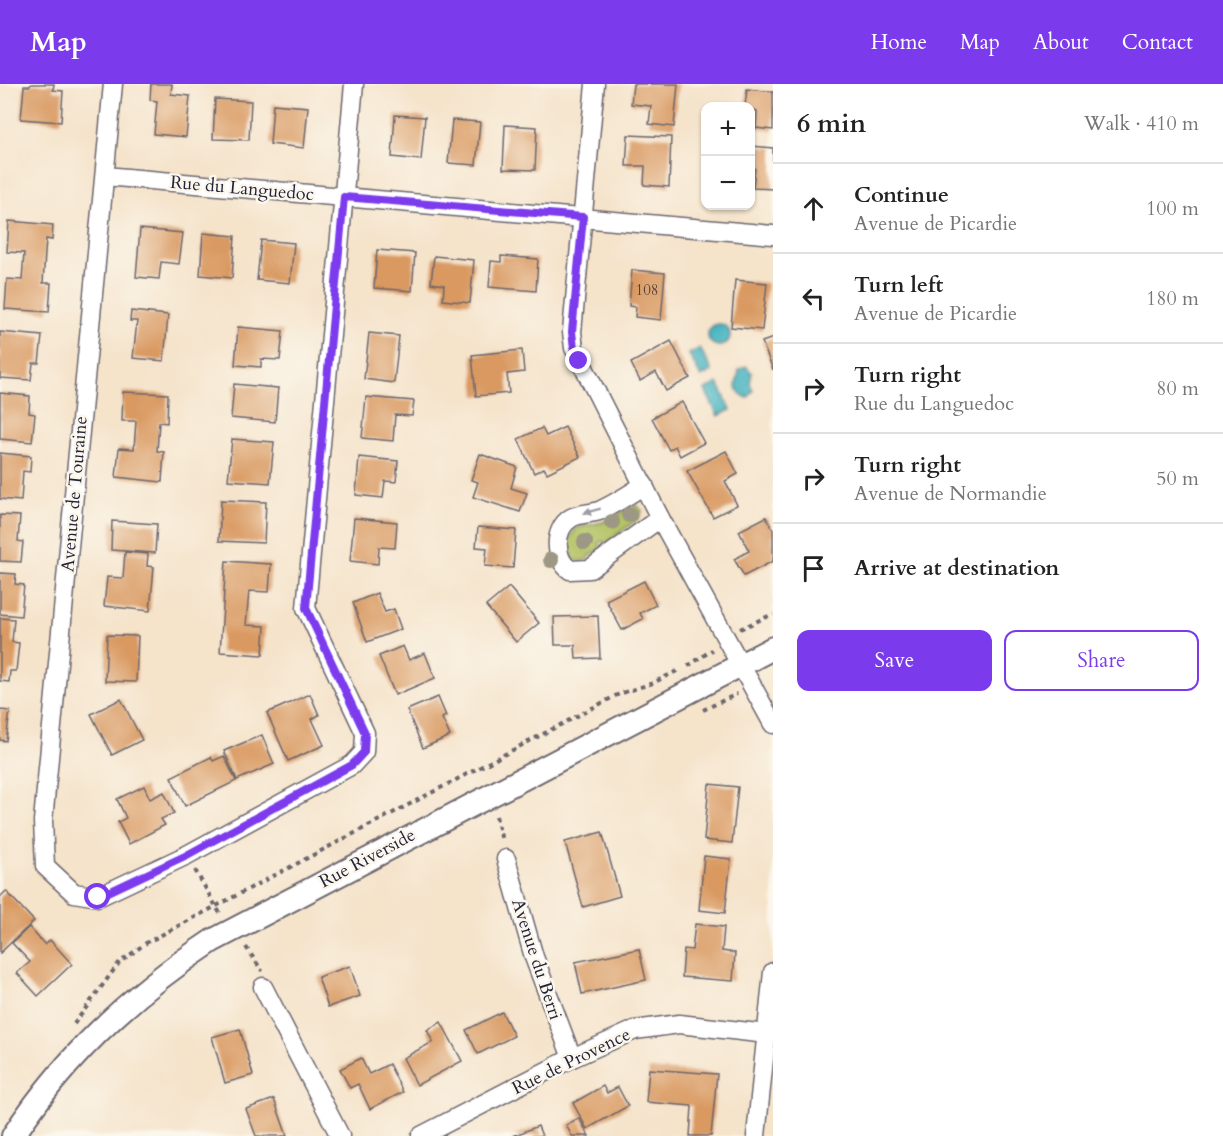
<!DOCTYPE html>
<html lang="en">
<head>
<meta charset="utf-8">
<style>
	:root { --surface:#fff; --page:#f6f6f6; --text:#222; --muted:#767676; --line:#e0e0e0; --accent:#7c3aed }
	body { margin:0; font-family:Cardo,serif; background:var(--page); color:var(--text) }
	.controls { position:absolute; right:18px; top:18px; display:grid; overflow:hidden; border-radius:12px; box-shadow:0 2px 4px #0004 }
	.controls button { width:54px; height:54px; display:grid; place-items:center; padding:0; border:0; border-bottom:2px solid var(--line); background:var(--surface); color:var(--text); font:30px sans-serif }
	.stop { position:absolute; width:18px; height:18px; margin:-14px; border:4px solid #7c3aed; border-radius:50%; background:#fff }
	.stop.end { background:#7c3aed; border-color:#fff; box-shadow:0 2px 6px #0008 }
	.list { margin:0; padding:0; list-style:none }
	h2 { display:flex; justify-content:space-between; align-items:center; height:78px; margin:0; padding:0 24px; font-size:26px }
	h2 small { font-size:20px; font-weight:400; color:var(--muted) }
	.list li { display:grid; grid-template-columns:39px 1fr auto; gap:18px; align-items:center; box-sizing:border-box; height:90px; padding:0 24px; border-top:2px solid var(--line) }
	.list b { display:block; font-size:22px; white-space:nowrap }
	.list p { margin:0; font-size:20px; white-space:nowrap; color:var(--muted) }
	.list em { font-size:20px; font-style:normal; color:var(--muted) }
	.actions { display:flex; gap:12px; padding:18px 24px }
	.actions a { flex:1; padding:14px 0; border:2px solid var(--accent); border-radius:12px; text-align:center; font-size:21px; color:var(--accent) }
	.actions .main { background:var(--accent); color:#fff }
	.icon { flex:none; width:33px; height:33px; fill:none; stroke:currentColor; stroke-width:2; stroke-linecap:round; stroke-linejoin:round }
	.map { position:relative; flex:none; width:773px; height:1052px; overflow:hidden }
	header { display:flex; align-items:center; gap:36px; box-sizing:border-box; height:84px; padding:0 30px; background:var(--accent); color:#fff }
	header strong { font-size:28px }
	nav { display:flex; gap:33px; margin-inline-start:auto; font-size:21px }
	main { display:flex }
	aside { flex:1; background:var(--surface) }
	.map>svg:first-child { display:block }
	.green { fill:#b3c264; stroke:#6a7250; stroke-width:1.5 }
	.water { fill:#46b4c0; stroke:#346b7e; stroke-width:1.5 }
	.building { fill:#d99961 }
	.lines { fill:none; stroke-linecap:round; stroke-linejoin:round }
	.minor-casing { stroke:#6c666d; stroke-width:21 }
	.tertiary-casing { stroke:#6c666d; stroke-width:26 }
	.path { stroke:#6c666d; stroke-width:4; stroke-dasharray:4.5 4.5; stroke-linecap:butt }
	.minor { stroke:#fff; stroke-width:18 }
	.tertiary { stroke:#fff; stroke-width:22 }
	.tree { fill:#9d9883 }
	.oneway { fill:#9c9ca7 }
	.route { stroke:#7c3aed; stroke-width:8 }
	.labels { text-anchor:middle; stroke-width:5; stroke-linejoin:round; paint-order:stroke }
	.number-label { font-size:15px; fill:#504044 }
	.street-label { font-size:18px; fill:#22223b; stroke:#fbf7ec }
</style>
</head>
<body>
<header>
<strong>Map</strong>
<nav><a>Home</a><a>Map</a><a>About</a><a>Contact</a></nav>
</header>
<main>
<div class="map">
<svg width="773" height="1052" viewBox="0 0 773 1052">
	<rect width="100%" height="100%" fill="#fbf7ec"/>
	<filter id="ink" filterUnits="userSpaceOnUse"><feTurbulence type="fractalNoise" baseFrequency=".0167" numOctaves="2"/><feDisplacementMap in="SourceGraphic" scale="12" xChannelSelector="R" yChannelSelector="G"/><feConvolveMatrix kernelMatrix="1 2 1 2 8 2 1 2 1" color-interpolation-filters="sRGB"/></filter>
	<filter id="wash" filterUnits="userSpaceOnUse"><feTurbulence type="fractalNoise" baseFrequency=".008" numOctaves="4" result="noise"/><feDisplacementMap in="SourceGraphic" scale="24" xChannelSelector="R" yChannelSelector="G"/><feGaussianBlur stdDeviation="1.35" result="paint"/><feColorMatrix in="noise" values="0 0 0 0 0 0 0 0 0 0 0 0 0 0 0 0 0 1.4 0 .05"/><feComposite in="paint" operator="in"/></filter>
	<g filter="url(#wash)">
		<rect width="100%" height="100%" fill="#f5e3ca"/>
		<polygon class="green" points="636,421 642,427 639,434 605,460 602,457 599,459 601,464 584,477 573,476 568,457 576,444 603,438"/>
		<g class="water">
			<circle cx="719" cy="251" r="11"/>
			<polygon points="700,264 712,287 701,293 689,270"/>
			<polygon points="746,282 752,289 750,299 753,307 748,314 741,311 736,302 739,286"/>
			<polygon points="718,299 731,326 718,332 705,306"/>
		</g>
		<g id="blocks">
			<g class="building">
				<polygon points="31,0 54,0 53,6 63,7 61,38 21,35 24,2 30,2"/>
				<polygon points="151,0 172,0 171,10 190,12 186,53 154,50 157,17 150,16"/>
				<polygon points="633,0 678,0 674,43 649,40 651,22 631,20"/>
				<polygon points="747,5 773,8 773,46 756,44 757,27 745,22"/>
				<polygon points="215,15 251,17 249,56 213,55"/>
				<polygon points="273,20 308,23 304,64 270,60"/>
				<polygon points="395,31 425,33 421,76 392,73"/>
				<polygon points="452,36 480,38 476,81 448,79"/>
				<polygon points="505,41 537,43 535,86 503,85"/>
				<polygon points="628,51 671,53 669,103 644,101 645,82 626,82"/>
				<polygon points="751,62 773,64 773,105 753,104 755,84 750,84"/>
				<polygon points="9,137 53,141 52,156 46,155 43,199 51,199 49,228 5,225 7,195 22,196 24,169 7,168"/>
				<polygon points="140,145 183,149 179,180 161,178 159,195 136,193"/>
				<polygon points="203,149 235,152 232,194 200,191"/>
				<polygon points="261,156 294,159 290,199 257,196"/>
				<polygon points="377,166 415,169 412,207 374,204"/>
				<polygon points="434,172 474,176 470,219 443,216 444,201 431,199"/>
				<polygon points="501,172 538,175 536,207 489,203 491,177 501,178"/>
				<polygon points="632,186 665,189 661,236 635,233 636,223 629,222"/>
				<polygon points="735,196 767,199 762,246 731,243"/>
				<polygon points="131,227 168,231 164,277 133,274 137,237 130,237"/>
				<polygon points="238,243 283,247 280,276 261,275 261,283 235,281"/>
				<polygon points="0,248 42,252 39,279 33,279 31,296 0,294"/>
				<polygon points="369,249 399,252 394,299 364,295"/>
				<polygon points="773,254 773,286 762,258"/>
				<polygon points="671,257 690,294 666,307 656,288 640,297 631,279"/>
				<polygon points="522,266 524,288 507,290 509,309 476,312 472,271"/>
				<polygon points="234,300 278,304 275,338 231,334"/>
				<polygon points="123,308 168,310 167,339 159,338 157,367 164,368 162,398 116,393 119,364 134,365 136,337 122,337"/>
				<polygon points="0,309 30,312 29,329 35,330 32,358 0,355"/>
				<polygon points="366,313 414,317 412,332 395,331 393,357 362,354"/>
				<polygon points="682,318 704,359 680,372 675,362 669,366 652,334"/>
				<polygon points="565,343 580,373 547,389 544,384 534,389 518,355 542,344 546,352"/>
				<polygon points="232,355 274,358 270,399 228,396"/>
				<polygon points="726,367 738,390 725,397 737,421 713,433 687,387"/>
				<polygon points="0,369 31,372 30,388 23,387 21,417 0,415"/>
				<polygon points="480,370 517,383 511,404 527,409 520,428 473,413 478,398 471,396"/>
				<polygon points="359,373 398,377 396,398 385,397 383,414 356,411"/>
				<polygon points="221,416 266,418 264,459 219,457"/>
				<polygon points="0,431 20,432 18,457 23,458 21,478 0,477"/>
				<polygon points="766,433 773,446 773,477 744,492 734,475 749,467 739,447"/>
				<polygon points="354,434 397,438 395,464 379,463 378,480 350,477"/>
				<polygon points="112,437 157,440 155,469 111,466"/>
				<polygon points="478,443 516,446 513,484 485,482 487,464 476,463"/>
				<polygon points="125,468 148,470 147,482 154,483 150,527 104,522 107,493 123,494"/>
				<polygon points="226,477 271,480 269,508 249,507 246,541 265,542 263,571 220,568"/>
				<polygon points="0,489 16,490 15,500 24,501 21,532 0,530"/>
				<polygon points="644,497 656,521 640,529 643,535 622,546 606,516"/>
				<polygon points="509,503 539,539 516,558 486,522"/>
				<polygon points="377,509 385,528 394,525 401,545 367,558 353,519"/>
				<polygon points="598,532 600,574 576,575 575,561 555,561 554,533"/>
				<polygon points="0,534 14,535 12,558 19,559 16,587 10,587 9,598 0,597"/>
				<polygon points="107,551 138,552 136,598 105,597"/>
				<polygon points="403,562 409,576 425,569 435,594 395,611 379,572"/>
				<polygon points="310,610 319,631 312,635 324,661 288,677 267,629"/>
				<polygon points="438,613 446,632 442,634 450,652 423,664 407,626"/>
				<polygon points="121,615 142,656 112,671 91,630"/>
				<polygon points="0,626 10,627 6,657 0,656"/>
				<polygon points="262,651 274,680 237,696 224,667"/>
				<polygon points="224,672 236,697 185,722 171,693 211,673 213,677"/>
				<polygon points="709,700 738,703 732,759 704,756"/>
				<polygon points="144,702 150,715 164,708 174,729 161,735 165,741 129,760 118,738 126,734 117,715"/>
				<polygon points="602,748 620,812 583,823 565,758"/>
				<polygon points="704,772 731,775 725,829 699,826"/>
				<polygon points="6,807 34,837 0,869 0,813"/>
				<polygon points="695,840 724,843 722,867 735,869 733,897 682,893 684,865 692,866"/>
				<polygon points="29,843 45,861 50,856 72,880 38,912 17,889 30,878 12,859"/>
				<polygon points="639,865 646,896 582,910 575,878"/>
				<polygon points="350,882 360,912 328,923 318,893"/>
				<polygon points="502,928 514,952 478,970 466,946"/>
				<polygon points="441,938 462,977 417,1001 403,974 433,958 427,946"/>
				<polygon points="240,945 253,991 225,999 212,953"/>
				<polygon points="361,974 369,990 389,980 403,1008 370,1025 358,1000 350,1004 340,985"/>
				<polygon points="649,985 717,990 711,1052 690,1052 692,1022 646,1018"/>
				<polygon points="603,1002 607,1009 618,1003 628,1022 587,1045 573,1019"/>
				<polygon points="274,1015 287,1052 256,1052 246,1025"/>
				<polygon points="579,1034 589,1052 572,1052 566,1041"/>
				<polygon points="538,1042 542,1052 513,1052"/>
			</g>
		</g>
	</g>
	<g filter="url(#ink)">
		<use href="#blocks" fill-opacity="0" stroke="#6c666d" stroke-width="1.5"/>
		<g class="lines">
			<g class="minor-casing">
				<g id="minor">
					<polyline points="113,0 43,737 45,782 74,809 98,813 187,771 352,681 364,668 365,649 306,524 354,0"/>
					<polyline points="595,0 572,248 574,264 660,434 773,640"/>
					<polyline points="105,92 773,151"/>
					<path d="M644 401C630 410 615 420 599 427 590 430 579 429 571 434 553 445 554 475 570 486L590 485 660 434"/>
					<polyline points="506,775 534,873 572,974"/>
					<polyline points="263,903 340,1052"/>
					<polyline points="421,1052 572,974 635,946 679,940 767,950"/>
					<polyline points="756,1052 773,888"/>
				</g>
			</g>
			<g class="tertiary-casing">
				<path id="tertiary" d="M13 1052C65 972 133 909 212 857L773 564"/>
			</g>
			<g class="path">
				<polyline points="740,545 773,530"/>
				<polyline points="688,582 712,566"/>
				<polyline points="703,626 737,610"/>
				<polyline points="496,732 502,757"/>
				<polyline points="195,786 221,831"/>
				<polyline points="246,863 262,887"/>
				<polyline points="74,940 119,879 146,859 619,610 653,599 679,586"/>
			</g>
			<use href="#minor" class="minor"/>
			<use href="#tertiary" class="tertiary"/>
		</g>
		<g class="tree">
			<circle cx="629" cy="431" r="8"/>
			<circle cx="612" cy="438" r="8"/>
			<circle cx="585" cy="458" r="8"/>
			<circle cx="551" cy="476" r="8"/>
		</g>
		<defs><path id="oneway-solid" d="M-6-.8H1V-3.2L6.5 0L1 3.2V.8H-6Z" transform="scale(1.5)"/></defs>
		<use class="oneway" href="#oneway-solid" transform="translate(592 427) rotate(165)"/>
	</g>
	<g class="lines" filter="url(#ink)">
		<polyline class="route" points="98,813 187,771 352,681 364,668 365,649 306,524 344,113 583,133 572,248 574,264 579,277"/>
	</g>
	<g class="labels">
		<g class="number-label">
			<text x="647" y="211">108</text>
		</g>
		<g class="street-label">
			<text transform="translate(242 104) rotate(5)" y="6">Rue du Languedoc</text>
			<text transform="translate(74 410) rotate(-85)" y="6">Avenue de Touraine</text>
			<text transform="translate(367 774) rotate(-28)" y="6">Rue Riverside</text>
			<text transform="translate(537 875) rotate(72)" y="6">Avenue du Berri</text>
			<text transform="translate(571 977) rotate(-26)" y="6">Rue de Provence</text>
		</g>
	</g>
</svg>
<div class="controls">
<button>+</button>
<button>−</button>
</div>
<div class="stop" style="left:98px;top:813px"></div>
<div class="stop end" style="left:579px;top:277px"></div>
</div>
<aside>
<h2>6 min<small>Walk · 410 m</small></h2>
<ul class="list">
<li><svg class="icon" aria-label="ahead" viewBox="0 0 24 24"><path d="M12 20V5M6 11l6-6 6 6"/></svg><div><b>Continue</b><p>Avenue de Picardie</p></div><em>100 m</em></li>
<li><svg class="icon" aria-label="left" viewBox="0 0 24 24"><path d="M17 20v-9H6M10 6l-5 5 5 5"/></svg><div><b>Turn left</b><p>Avenue de Picardie</p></div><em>180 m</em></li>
<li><svg class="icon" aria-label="right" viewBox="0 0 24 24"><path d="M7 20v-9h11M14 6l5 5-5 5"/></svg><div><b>Turn right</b><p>Rue du Languedoc</p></div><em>80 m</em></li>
<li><svg class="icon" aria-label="right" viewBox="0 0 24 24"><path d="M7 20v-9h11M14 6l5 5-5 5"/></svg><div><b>Turn right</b><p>Avenue de Normandie</p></div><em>50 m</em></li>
<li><svg class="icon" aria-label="arrive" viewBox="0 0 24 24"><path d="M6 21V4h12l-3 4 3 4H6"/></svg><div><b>Arrive at destination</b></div></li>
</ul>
<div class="actions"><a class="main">Save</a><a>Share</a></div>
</aside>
</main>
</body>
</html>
